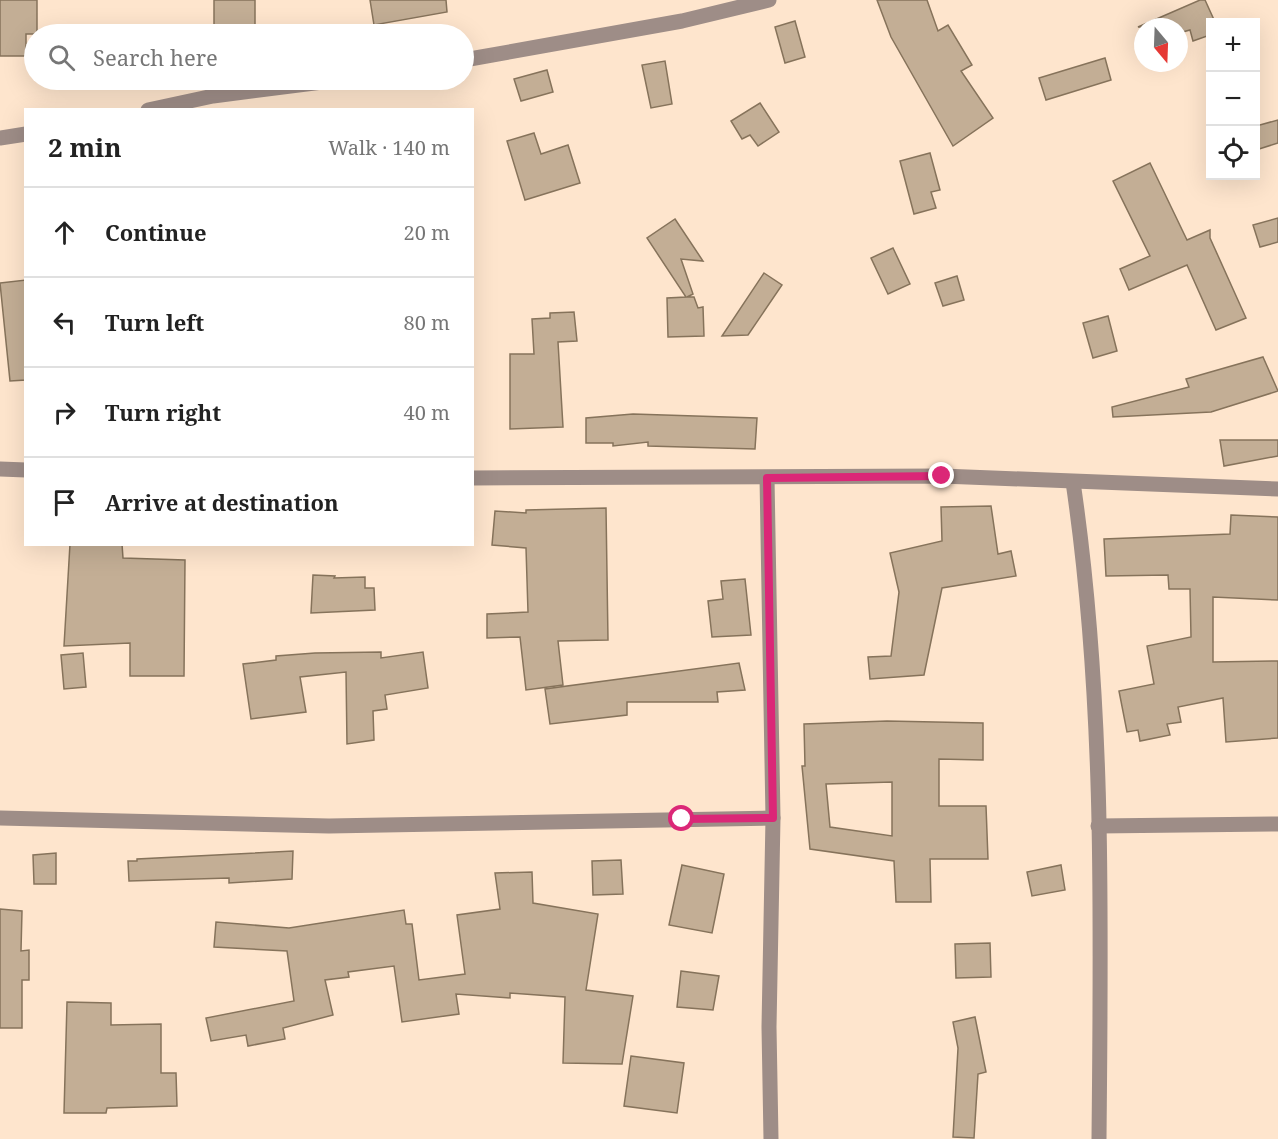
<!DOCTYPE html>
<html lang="en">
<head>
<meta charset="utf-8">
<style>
	:root { --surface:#fff; --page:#f2f2f2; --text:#222; --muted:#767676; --line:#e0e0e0 }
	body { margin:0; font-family:"Noto Serif",serif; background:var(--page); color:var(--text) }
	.controls { position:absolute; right:18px; top:18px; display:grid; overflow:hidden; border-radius:0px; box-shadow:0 6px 24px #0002 }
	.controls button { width:54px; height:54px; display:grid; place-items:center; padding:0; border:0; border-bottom:2px solid var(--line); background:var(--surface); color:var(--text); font:30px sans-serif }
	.compass { position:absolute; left:1134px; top:18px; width:54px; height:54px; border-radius:50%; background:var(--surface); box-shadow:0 6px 24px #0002; rotate:161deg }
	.stop { position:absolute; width:18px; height:18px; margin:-14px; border:4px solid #db2777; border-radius:50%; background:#fff }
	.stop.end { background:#db2777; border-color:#fff; box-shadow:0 2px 6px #0008 }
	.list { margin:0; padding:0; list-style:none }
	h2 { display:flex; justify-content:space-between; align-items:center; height:78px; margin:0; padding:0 24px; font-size:26px }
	h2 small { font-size:20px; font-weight:400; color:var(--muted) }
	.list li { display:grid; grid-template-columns:39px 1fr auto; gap:18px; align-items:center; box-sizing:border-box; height:90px; padding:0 24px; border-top:2px solid var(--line) }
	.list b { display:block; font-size:22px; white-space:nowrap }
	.list em { font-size:20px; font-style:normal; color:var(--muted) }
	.icon { flex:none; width:33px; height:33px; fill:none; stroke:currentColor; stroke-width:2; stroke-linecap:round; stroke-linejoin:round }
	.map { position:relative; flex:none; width:1278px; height:1139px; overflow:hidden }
	.search { position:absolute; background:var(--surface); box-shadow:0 6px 24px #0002; left:24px; top:24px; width:450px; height:66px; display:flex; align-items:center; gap:15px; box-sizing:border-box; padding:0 21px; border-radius:33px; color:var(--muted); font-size:22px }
	.panel { position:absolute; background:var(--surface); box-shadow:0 6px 24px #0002; left:24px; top:108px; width:450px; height:438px; border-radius:0px }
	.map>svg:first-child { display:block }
	.building { fill:#c3ae95; stroke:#86735b; stroke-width:1.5; fill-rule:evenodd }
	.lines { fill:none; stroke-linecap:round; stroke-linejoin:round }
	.street { stroke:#9e8d87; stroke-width:15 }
	.route { stroke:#db2777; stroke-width:8 }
</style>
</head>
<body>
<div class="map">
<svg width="1278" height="1139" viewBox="0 0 1278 1139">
	<rect width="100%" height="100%" fill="#fee5cd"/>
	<g class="building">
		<polygon points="0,0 37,0 37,34 26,34 26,56 0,56"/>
		<rect x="214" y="0" width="41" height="34"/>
		<polygon points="370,0 446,0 447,12 374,25"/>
		<polygon points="877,0 927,0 938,31 948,25 972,65 961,71 993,118 953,146 891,37"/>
		<polygon points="1200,0 1205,0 1215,22 1210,22 1210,35 1193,41 1190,30 1179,33 1179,27 1138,27"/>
		<polygon points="795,21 805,57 785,63 775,27"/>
		<polygon points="1105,58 1111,80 1046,100 1039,78"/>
		<polygon points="665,61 672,104 651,108 642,65"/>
		<polygon points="547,70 553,92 521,101 514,79"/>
		<polygon points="760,103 779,132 758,146 750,135 742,139 731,121"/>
		<polygon points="1278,120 1278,143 1256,150 1256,126"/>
		<polygon points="534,133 541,154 568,145 580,183 525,200 507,141"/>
		<polygon points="930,153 940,190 931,192 936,208 914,214 900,161"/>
		<polygon points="1150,163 1187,240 1210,230 1210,238 1246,318 1216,330 1187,265 1129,290 1120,269 1150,256 1113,181"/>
		<polygon points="1278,218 1278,242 1260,247 1253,225"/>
		<polygon points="675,219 703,261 681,259 693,294 687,297 694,297 698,308 703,307 704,336 668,337 667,298 686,297 647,238"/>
		<polygon points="893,248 910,284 888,294 871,258"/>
		<polygon points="764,273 782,285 748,335 722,336"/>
		<polygon points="957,276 964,300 943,306 935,283"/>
		<polygon points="26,280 26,380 10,381 0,283"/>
		<polygon points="574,312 577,341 558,342 563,427 510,429 510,354 534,354 532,319 550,318 550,313"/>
		<polygon points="1108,316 1117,351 1093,358 1083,323"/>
		<polygon points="1263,357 1278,391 1211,412 1113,417 1112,407 1189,387 1186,379"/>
		<polygon points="633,414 757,418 755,449 648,446 648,442 613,446 613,443 586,443 586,418"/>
		<polygon points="1220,440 1278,440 1278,456 1224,466"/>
		<polygon points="991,506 998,554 1011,551 1016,576 942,588 924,675 870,679 868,657 891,656 899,592 890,553 942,541 941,507"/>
		<polygon points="606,508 608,640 558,641 563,685 526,690 520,637 487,638 487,614 528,612 526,548 492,545 495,511 526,513 526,510"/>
		<polygon points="1231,515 1278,517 1278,600 1213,597 1213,662 1278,661 1278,738 1226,742 1223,698 1178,707 1181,722 1167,724 1170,735 1140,741 1138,730 1127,732 1119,691 1154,684 1147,646 1191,637 1190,589 1169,589 1168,575 1106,576 1104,539 1230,534"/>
		<polygon points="70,544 122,544 123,558 185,560 184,676 130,676 130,643 64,646"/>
		<polygon points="313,575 335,576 334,578 365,577 365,588 374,588 375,610 311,613"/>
		<polygon points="745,579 751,635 712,637 708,601 723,599 721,581"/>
		<polygon points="381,652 381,658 423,652 428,688 385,695 387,709 373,711 374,740 347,744 346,672 300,677 306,712 251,719 243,664 276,660 276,656 315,653"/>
		<polygon points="83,653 86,687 64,689 61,655"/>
		<polygon points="739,663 745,690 717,692 718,702 627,702 627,715 550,724 545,689"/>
		<path d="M887 721 983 723V760L939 759V806H986L988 859H930L931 902H896L894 861 810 849 802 766H805L804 724ZM892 782V836L830 827 826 784Z"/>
		<polygon points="293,851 292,879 229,883 229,878 129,881 128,861 137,861 137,859"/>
		<polygon points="56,853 56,884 34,884 33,855"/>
		<polygon points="621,860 623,894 593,895 592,861"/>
		<polygon points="682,865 724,874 712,933 669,925"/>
		<polygon points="1061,865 1065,890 1032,896 1027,872"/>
		<polygon points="532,872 533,903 598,914 586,990 633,996 622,1064 563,1063 565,997 510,993 510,998 456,994 459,1014 402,1022 394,966 348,972 349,977 325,980 333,1015 283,1028 285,1039 248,1046 246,1035 211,1041 206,1018 294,1001 287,951 214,947 216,922 289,928 404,910 406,924 412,924 419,980 465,974 457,915 500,909 495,873"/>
		<polygon points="0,909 22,911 21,951 29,950 29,980 22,980 22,1028 0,1028"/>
		<polygon points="990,943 991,977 956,978 955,944"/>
		<polygon points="681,971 719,976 713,1010 677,1007"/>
		<polygon points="67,1002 111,1003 111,1025 161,1024 161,1073 176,1073 177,1106 107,1108 106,1113 64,1113"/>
		<polygon points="975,1017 986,1072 978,1074 974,1138 953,1137 958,1048 953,1022"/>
		<polygon points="631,1056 684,1063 677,1113 624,1106"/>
	</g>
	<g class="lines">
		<g class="street">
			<polyline points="464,60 682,21 769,0"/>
			<polyline points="148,110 213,96 338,80"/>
			<polyline points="0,138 26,134"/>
			<polyline points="0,469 26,470"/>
			<polyline points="472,478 942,476 1278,489"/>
			<polyline points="767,478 773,818 769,1027 771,1139"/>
			<path d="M1073 482C1105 699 1101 920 1099 1139"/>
			<polyline points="0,818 329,826 773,818"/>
			<polyline points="1098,826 1278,824"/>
		</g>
	</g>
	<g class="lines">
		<polyline class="route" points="682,819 773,818 767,478 942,476"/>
	</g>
</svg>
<div class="controls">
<button>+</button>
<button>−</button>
<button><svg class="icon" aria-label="locate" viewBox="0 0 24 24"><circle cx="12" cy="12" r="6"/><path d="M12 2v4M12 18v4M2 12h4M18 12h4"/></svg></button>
</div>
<svg class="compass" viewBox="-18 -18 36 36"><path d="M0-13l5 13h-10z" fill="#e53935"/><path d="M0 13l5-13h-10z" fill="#767676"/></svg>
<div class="stop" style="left:682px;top:819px"></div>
<div class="stop end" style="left:942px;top:476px"></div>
<div class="search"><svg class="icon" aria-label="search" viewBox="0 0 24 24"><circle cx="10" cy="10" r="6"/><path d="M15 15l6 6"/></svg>Search here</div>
<section class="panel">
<h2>2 min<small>Walk · 140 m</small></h2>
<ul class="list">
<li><svg class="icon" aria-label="ahead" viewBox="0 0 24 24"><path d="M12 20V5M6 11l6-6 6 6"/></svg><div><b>Continue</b></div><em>20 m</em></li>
<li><svg class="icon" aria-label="left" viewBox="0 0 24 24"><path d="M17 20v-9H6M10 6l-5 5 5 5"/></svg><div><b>Turn left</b></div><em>80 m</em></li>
<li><svg class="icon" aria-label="right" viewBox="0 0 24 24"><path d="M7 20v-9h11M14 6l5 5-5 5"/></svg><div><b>Turn right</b></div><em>40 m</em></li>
<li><svg class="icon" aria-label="arrive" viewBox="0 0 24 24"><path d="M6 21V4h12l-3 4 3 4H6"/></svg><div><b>Arrive at destination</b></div></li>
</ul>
</section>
</div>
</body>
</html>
